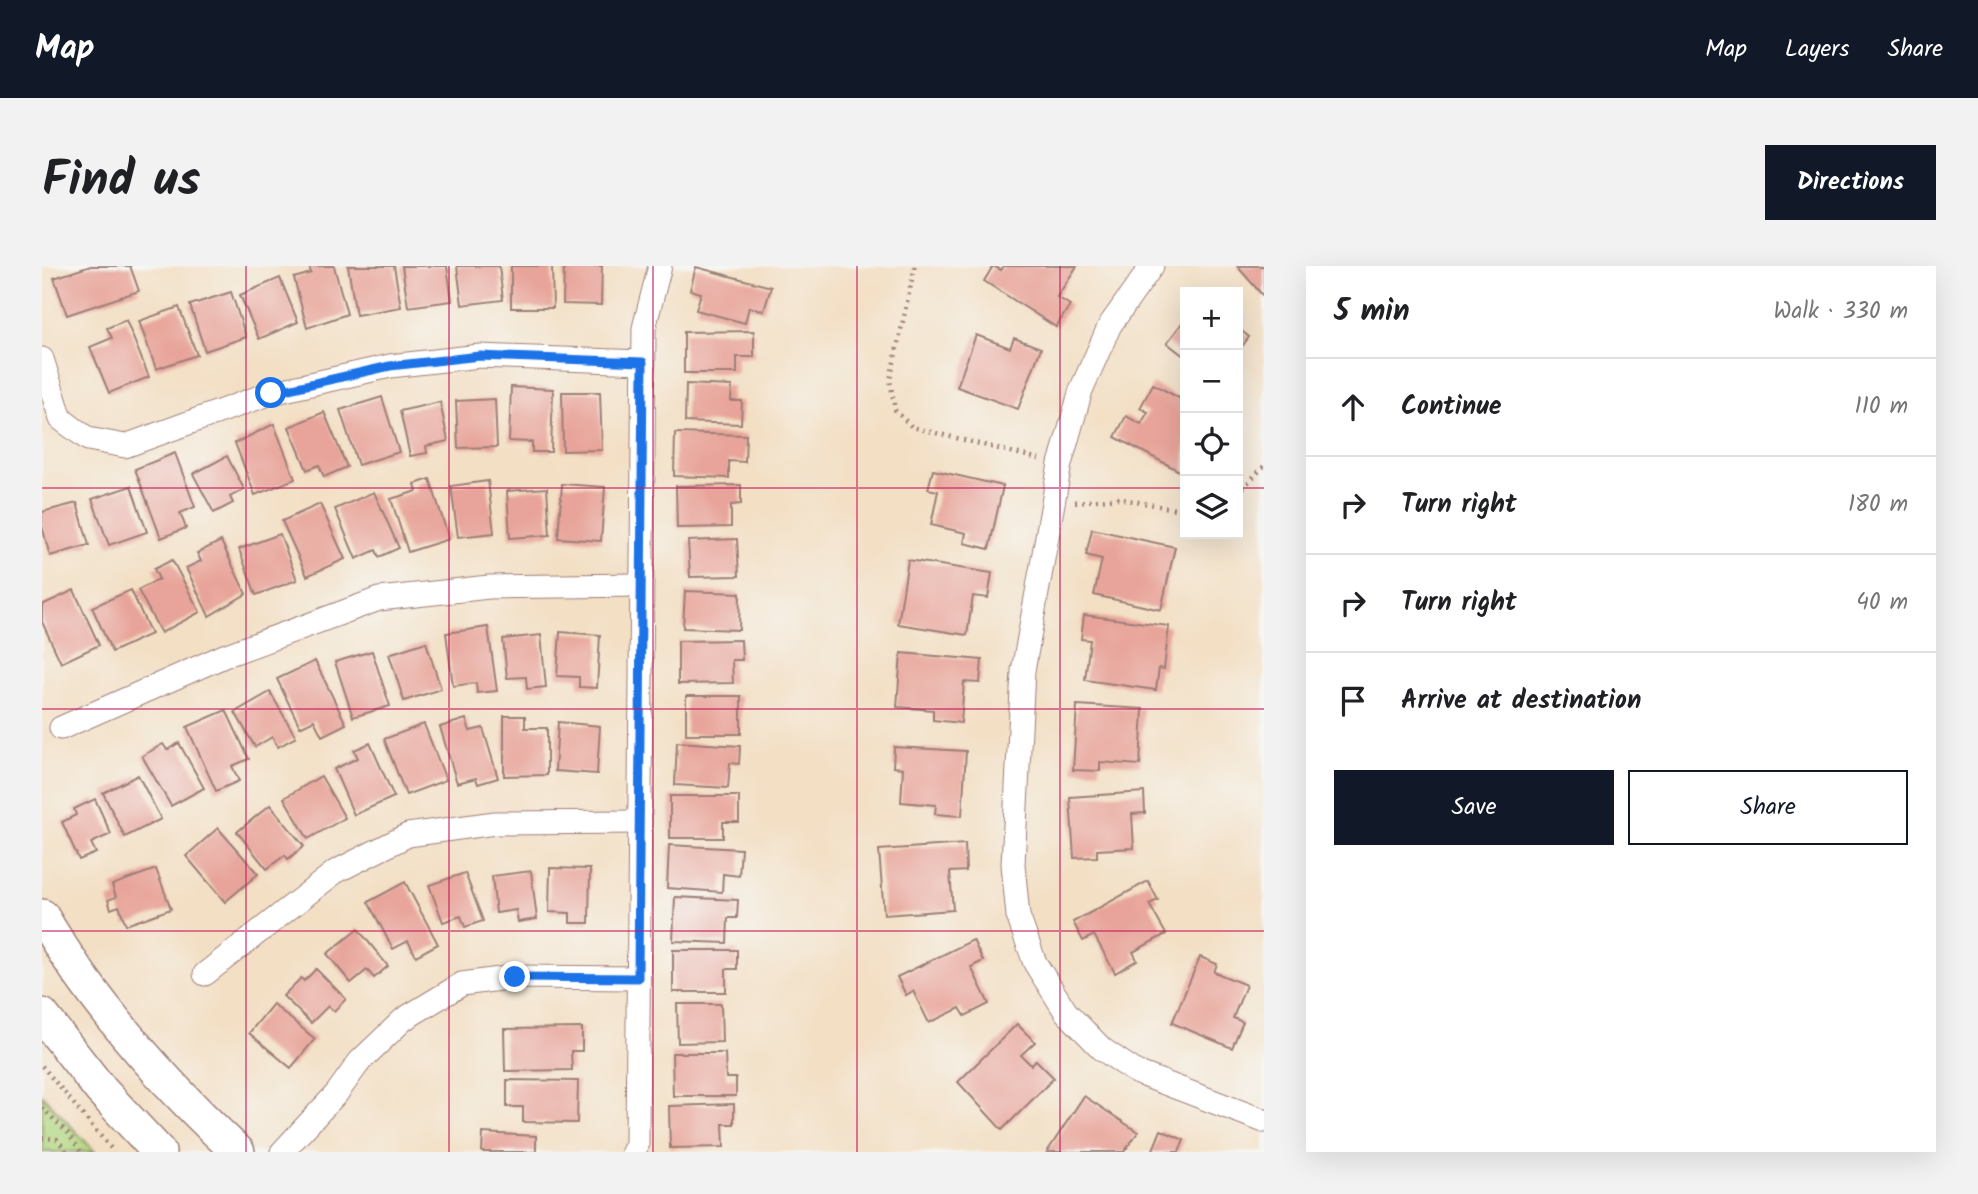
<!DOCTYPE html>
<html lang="en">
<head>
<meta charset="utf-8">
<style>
	:root { --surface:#fff; --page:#f2f2f2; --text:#202124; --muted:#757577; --line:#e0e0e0; --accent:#111827 }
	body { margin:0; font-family:Kalam,sans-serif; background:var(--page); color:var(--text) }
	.controls { position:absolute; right:21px; top:21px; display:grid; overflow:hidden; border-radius:0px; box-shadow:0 7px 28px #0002 }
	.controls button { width:63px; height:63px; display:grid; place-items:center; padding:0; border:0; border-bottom:2px solid var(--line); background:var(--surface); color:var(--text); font:35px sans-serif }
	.stop { position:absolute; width:21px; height:21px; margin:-16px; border:5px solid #1a73e8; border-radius:50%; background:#fff }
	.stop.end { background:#1a73e8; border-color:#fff; box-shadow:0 2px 7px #0008 }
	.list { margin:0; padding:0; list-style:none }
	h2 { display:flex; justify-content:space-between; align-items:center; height:91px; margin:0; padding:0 28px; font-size:30px }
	h2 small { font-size:23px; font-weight:400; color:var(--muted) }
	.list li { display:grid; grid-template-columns:46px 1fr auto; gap:21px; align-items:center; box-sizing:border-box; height:98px; padding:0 28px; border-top:2px solid var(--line) }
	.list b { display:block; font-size:26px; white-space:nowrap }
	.list em { font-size:23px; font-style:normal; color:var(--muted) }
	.actions { display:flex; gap:14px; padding:21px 28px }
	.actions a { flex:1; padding:16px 0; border:2px solid var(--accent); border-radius:0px; text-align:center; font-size:24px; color:var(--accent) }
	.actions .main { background:var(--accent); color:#fff }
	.icon { flex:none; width:38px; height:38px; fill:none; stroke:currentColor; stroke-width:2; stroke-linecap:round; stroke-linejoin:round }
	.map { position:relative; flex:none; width:1222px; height:886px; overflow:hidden; border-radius:0px }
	header { display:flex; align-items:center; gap:42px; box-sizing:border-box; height:98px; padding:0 35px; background:var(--accent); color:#fff }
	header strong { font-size:33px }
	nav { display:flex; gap:38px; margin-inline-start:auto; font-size:24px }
	.intro { display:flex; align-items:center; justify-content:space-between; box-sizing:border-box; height:168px; padding:0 42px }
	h1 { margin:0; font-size:49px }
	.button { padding:18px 32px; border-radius:0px; background:var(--accent); color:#fff; font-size:24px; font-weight:700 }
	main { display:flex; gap:42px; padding:0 42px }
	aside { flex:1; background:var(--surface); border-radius:0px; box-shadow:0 7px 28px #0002 }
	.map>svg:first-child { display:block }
	.green { fill:#b0d57f; stroke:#7d7a55; stroke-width:2 }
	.building { fill:#e8a49a }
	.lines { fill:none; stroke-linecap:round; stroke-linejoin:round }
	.minor-casing { stroke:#9e7f78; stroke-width:25 }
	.secondary-casing { stroke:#9e7f78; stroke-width:36 }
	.path { stroke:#9e7f78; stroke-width:4.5; stroke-dasharray:2 5; stroke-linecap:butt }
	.minor { stroke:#fff; stroke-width:23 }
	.secondary { stroke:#fff; stroke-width:33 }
	.route { stroke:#1a73e8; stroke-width:9 }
	.grid { fill:none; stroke:#c2185b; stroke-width:2; stroke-opacity:0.55 }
</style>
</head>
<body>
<header>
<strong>Map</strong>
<nav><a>Map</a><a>Layers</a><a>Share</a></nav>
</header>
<div class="intro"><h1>Find us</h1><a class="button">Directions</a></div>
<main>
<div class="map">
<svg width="1222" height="886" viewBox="0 0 1222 886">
	<rect width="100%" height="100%" fill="#f6f6f2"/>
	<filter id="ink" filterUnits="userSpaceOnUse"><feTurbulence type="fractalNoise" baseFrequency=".0143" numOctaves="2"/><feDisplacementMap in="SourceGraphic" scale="14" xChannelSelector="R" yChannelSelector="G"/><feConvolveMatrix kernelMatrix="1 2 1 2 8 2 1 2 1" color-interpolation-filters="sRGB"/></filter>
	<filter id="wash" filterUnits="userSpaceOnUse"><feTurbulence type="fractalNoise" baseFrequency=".00686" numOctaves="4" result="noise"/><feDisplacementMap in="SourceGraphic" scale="28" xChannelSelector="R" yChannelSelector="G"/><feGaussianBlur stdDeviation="1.57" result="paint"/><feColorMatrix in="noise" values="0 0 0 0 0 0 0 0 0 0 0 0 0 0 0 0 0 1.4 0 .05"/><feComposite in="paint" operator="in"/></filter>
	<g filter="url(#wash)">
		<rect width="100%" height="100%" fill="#f3dfc4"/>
		<polygon class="green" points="0,829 53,886 0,886"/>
		<g id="blocks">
			<g class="building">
				<polygon points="49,0 88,0 97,25 25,49 12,12"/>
				<polygon points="267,0 292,0 305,48 265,62 252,12 269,7"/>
				<polygon points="306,0 352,0 359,41 314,49"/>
				<polygon points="360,0 405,0 410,35 366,41"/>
				<polygon points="415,0 457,0 461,34 420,39"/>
				<polygon points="469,0 510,0 511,42 469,42"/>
				<polygon points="522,0 560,0 559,39 521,38"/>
				<polygon points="951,0 959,4 962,0 1035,0 1015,31 1028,39 1014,61 942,15"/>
				<polygon points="1195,0 1222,0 1222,31"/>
				<polygon points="654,1 729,21 722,45 707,41 703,57 654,44 659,27 648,24"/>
				<polygon points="238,12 256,56 217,73 198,29"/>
				<polygon points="189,26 204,71 163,85 148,39"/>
				<polygon points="137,41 155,89 114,103 97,55"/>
				<polygon points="1143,53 1143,91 1125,77"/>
				<polygon points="84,54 107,111 67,127 48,81 70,72 65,62"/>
				<polygon points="1196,62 1207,71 1196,86"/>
				<polygon points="712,65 712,91 695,91 695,107 642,107 642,66"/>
				<polygon points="934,69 968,82 972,72 999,82 976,143 915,121"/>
				<polygon points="644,118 690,120 689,135 700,135 699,158 643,156"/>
				<polygon points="1111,118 1143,135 1143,208 1073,171 1084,150 1099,158 1106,146 1098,142"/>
				<polygon points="469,121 511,123 509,186 490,186 490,176 467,175"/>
				<polygon points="520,126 558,126 560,184 521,185"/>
				<polygon points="340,131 357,186 316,199 298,144"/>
				<polygon points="453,133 455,181 416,182 414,135"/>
				<polygon points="398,136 406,175 384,180 385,187 368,190 358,145"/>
				<polygon points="282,146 305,201 282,211 277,199 265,204 247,161"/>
				<polygon points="232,158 253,213 213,229 193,177"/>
				<polygon points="633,167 704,169 703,196 687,195 687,212 632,210"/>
				<polygon points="133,187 153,241 138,247 144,262 119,272 93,203"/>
				<polygon points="185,190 202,223 188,231 191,237 172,247 151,208"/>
				<polygon points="891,204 961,220 947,283 922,277 924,267 889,259 896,225 886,223"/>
				<polygon points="388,213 407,273 366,286 349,233 375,225 373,218"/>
				<polygon points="446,215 452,267 416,271 409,220"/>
				<polygon points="520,218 563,221 559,275 516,272"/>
				<polygon points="699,219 699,238 689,239 689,261 635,262 634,220"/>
				<polygon points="89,220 105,266 67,279 50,233"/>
				<polygon points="505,222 508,269 468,272 465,225"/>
				<polygon points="332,226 357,282 337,291 334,284 314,293 293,243"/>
				<polygon points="35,237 47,279 8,290 0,260 0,246"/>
				<polygon points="278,238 303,293 265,310 240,255"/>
				<polygon points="1050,263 1133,281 1119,344 1052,329 1060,293 1044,289"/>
				<polygon points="238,268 255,314 214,329 197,283"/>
				<polygon points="695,273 697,310 648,311 646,275"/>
				<polygon points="179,275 204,328 167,350 144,302 159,295 155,287"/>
				<polygon points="130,294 158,346 119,367 96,324 117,313 112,303"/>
				<polygon points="866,294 950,307 946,332 931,330 925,369 856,358"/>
				<polygon points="32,324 57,379 19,397 0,356 0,339"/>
				<polygon points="89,324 109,368 70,386 50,341"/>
				<polygon points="643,325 698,327 697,364 641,362"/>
				<polygon points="1042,349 1127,360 1122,403 1117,402 1114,424 1043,414 1048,374 1039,373"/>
				<polygon points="446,361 455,425 435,427 434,417 411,420 404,367"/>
				<polygon points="518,366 558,369 555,422 537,421 537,411 515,410"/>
				<polygon points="499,369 504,421 485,423 484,411 465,412 461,373"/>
				<polygon points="699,374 700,394 690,394 691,417 636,418 636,375"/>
				<polygon points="384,376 399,423 362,435 347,388"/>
				<polygon points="330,385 348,440 311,451 293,396"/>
				<polygon points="859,387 940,394 938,417 922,416 919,457 891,454 891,444 855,441"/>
				<polygon points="273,395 304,458 280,470 272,454 258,461 235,413"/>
				<polygon points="228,426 254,471 236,481 230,471 213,481 193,446"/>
				<rect x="644" y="430" width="55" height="38"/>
				<polygon points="1035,439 1101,443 1098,499 1058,496 1058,505 1031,504"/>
				<polygon points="184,444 207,493 190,500 197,515 174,525 145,461"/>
				<polygon points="462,450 483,450 483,462 505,462 505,509 462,510"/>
				<polygon points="424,453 428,465 441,462 456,512 436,518 434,512 415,517 398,461"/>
				<polygon points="516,456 558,460 555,508 513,505"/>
				<polygon points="382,458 404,514 364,529 342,473"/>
				<polygon points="635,476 698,480 697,498 688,497 686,522 633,519"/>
				<polygon points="137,477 162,522 129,540 100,490 121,478 125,484"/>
				<polygon points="328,477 352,531 312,549 292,503 316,492 312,484"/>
				<polygon points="852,481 924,485 920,550 893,548 894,539 859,536 861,502 851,501"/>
				<polygon points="96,509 119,553 83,571 61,527"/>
				<polygon points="279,510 303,552 266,573 242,532"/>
				<polygon points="1102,526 1103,547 1090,548 1092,582 1055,584 1055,591 1032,592 1028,531"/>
				<polygon points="628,530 697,530 697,556 681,556 681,572 628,572"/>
				<polygon points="53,533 69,568 49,577 54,587 37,594 20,556 34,549 32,543"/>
				<polygon points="228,539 262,580 246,593 243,589 225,603 195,566"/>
				<polygon points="176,562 216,608 183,636 144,590"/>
				<polygon points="923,578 924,605 908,606 911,644 842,649 837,584"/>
				<polygon points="627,579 699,583 697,610 681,608 680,626 625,622"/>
				<polygon points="508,602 548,603 547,657 528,657 528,647 507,646"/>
				<polygon points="114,603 129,643 84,659 77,640 69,643 66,634 74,631 70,619"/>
				<polygon points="489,605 495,653 476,656 474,644 454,647 450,610"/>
				<polygon points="423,607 441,655 423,661 419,650 401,656 387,619"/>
				<polygon points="1106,615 1116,634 1107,638 1124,668 1091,686 1095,694 1073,707 1052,669 1041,675 1031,656"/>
				<polygon points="363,616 396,678 374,690 366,675 351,683 326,636"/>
				<polygon points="633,631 696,634 695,652 686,652 685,677 631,675"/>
				<polygon points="316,663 346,700 332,712 325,704 309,717 285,688"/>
				<polygon points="931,674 941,695 929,701 947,738 923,750 918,742 887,757 871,725 864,729 855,711"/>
				<polygon points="631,684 695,684 695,703 684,703 684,726 631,726"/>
				<polygon points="1158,691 1175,698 1172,706 1204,719 1191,752 1201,756 1190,782 1130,757"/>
				<polygon points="274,703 304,733 292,745 286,740 269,757 241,730 259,712 262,715"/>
				<polygon points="231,738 273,773 249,802 207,767"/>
				<polygon points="635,738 679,738 680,776 636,777"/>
				<polygon points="975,758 993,776 979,789 989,799 994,794 1012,812 960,864 916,816"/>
				<polygon points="540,762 540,785 529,785 530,804 463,805 462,763"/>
				<polygon points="630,787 683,787 684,812 694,812 694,830 631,830"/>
				<polygon points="465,814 536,815 535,857 481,856 481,841 465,841"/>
				<polygon points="1042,830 1096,866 1082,886 1005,886"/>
				<polygon points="692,838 692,858 681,858 682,881 628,882 627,840"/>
				<polygon points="1119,864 1142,874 1137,886 1110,886"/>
				<polygon points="441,867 494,870 494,886 440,886"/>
			</g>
		</g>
	</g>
	<g filter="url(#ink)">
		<use href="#blocks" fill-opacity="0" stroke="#9e7f78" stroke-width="2"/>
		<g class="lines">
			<g class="minor-casing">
				<g id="minor">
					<polyline points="1110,0 1068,59 1039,124 1018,198 981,405 971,598 976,650 993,697 1024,746 1060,783 1094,806 1222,855"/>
					<polyline points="0,93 19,153 46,173 83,180 229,127 348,100 438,90 601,96"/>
					<polyline points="19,462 182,390 337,333 447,321 599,319"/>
					<polyline points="163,708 293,606 366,569 453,557 598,556"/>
					<polyline points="240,886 295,827 318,795 362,753 420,718 473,711 596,712"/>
					<polyline points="591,886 595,879 602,62 618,0"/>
				</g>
			</g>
			<g class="secondary-casing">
				<g id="secondary">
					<path d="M0 650C52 739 121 816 196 886"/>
					<polyline points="0,749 59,824 117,886"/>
				</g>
			</g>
			<g class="path">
				<polyline points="873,0 848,114 853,144 870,161 997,193"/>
				<polyline points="1196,227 1222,200"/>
				<polyline points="1033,236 1076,232 1143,245"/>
				<polyline points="0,800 72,886"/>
				<polyline points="0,842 26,867 39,886"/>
				<polyline points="0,872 15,873 25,886"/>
			</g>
			<use href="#minor" class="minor"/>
			<use href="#secondary" class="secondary"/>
		</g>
	</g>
	<g class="lines" filter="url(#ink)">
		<polyline class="route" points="229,127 348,100 438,90 601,96 596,712 473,711"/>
	</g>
	<path class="grid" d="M204 0V886M407 0V886M611 0V886M815 0V886M1018 0V886M0 222H1143M1196 222H1222M0 443H1222M0 665H1222"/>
</svg>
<div class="controls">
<button>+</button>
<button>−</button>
<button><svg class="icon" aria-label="locate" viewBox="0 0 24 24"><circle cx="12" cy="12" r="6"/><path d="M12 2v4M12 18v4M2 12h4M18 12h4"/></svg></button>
<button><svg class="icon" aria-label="layers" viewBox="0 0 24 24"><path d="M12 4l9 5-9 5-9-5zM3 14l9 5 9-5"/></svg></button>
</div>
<div class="stop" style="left:229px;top:127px"></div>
<div class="stop end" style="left:473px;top:711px"></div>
</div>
<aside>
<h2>5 min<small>Walk · 330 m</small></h2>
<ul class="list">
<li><svg class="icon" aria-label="ahead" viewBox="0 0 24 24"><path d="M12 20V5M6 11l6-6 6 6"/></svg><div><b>Continue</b></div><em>110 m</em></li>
<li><svg class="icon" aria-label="right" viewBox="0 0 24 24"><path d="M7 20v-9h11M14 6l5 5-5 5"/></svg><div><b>Turn right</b></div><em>180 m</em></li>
<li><svg class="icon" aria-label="right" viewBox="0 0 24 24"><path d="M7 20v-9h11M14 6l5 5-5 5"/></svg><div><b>Turn right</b></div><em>40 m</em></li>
<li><svg class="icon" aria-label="arrive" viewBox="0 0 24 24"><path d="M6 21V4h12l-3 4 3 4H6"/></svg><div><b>Arrive at destination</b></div></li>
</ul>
<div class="actions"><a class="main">Save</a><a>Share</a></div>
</aside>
</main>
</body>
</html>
